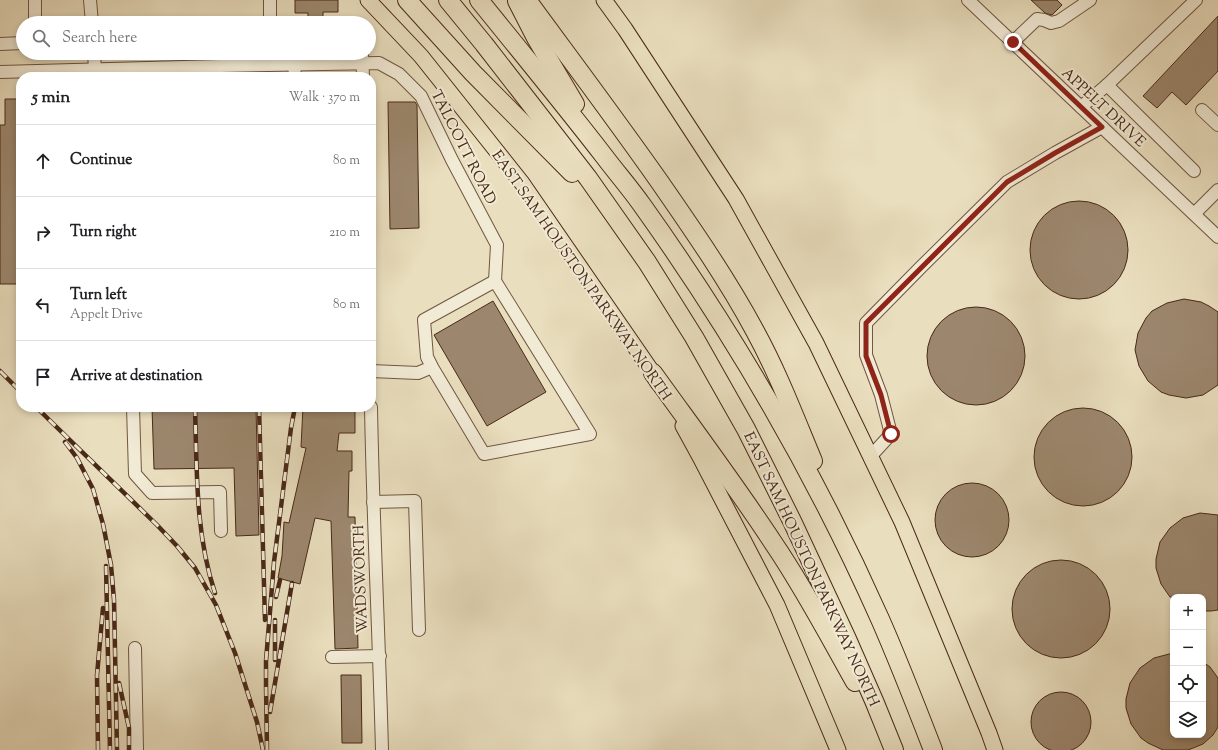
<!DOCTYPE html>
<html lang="en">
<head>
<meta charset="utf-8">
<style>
	:root { --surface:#fff; --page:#f6f6f6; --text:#202124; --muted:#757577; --line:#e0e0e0 }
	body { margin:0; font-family:"Sorts Mill Goudy",serif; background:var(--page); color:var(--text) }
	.controls { position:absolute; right:12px; bottom:12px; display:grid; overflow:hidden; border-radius:8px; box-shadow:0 2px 6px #0003 }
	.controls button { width:36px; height:36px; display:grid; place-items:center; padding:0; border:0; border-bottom:1px solid var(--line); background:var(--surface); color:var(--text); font:20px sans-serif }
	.stop { position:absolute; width:12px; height:12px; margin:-9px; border:3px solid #8f2418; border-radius:50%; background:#fff }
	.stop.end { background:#8f2418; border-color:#fff; box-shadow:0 1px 4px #0008 }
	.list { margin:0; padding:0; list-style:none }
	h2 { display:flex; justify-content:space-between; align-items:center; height:52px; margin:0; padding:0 16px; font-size:17px }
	h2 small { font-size:13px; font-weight:400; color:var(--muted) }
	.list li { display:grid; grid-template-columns:26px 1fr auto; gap:12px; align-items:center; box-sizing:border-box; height:72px; padding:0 16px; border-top:1px solid var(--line) }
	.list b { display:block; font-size:15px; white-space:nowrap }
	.list p { margin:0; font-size:13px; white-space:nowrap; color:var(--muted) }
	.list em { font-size:13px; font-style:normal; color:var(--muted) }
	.icon { flex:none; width:22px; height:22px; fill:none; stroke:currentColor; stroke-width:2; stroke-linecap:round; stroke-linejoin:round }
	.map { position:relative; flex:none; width:1218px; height:750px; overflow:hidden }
	.search { position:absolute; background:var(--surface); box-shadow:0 2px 6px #0003; left:16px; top:16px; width:360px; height:44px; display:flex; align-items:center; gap:10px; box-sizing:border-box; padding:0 14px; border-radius:22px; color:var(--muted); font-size:15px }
	.panel { position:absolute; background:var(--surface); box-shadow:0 2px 6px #0003; left:16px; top:72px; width:360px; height:340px; border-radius:16px }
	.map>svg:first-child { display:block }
	.building { fill:#9c876e; stroke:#492917 }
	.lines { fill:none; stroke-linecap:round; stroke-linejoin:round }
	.minor-casing { stroke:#715641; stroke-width:14 }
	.major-casing { stroke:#492917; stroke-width:17 }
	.highway-casing { stroke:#492917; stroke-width:20 }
	.minor { stroke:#f1ead5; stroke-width:12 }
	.major { stroke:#e9debe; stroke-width:15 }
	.highway { stroke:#e9debe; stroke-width:18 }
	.rail-casing { stroke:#492917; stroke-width:4.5 }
	.rail { stroke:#f1ead5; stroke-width:3; stroke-dasharray:9; stroke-linecap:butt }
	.route { stroke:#8f2418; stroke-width:5 }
	.labels { text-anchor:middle; stroke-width:4; stroke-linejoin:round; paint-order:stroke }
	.street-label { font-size:15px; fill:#492917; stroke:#f1ead5 }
</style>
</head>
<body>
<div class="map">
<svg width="1218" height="750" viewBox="0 0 1218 750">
	<rect width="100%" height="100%" fill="#e9debe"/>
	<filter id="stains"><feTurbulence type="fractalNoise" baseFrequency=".005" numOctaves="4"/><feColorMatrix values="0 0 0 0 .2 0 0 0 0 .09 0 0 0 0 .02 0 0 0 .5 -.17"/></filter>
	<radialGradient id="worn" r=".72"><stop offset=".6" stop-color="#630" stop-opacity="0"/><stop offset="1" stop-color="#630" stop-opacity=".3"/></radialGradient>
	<g class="building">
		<polygon points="295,0 338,0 338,12 323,12 323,22 308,22 308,13 295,13"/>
		<polygon points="1031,0 1057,0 1062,5 1052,15 1045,13"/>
		<polygon points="1218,16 1218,71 1186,105 1172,92 1157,108 1143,96"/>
		<polygon points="5,99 21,99 21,284 0,284 0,125 5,125"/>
		<polygon points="388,102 415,102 417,105 419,228 390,229"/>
		<circle cx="1079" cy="250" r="49"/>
		<polygon points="1184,299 1201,302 1209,306 1218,312 1218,385 1203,395 1186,398 1169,395 1161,392 1148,381 1139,366 1135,350 1138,333 1146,318 1152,311 1167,303"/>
		<polygon points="493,301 546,392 487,426 434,335"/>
		<circle cx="976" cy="356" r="49"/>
		<polygon points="152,407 256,407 259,535 236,536 234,468 154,469"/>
		<polygon points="303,407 355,407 355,433 339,433 337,451 352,451 352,471 349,471 348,517 355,517 358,648 335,649 331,521 315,518 300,584 278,578 282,556 284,522 289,523 306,448 301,447"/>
		<circle cx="1083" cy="457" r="49"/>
		<circle cx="972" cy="520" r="37"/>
		<polygon points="1200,513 1218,515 1218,610 1211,611 1203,611 1203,597 1170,597 1161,584 1156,568 1156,559 1160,542 1170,528 1183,518"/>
		<circle cx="1061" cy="609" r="49"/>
		<polygon points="1173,653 1173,735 1203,735 1203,662 1210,667 1218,678 1218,727 1213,735 1203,744 1188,750 1163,750 1148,743 1141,738 1131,724 1126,708 1126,699 1130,683 1140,668 1154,658"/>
		<polygon points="341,675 361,675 362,743 342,743"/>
		<circle cx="1061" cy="722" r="30"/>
	</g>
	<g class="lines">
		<g class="minor-casing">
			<g id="minor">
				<polyline points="35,0 35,23"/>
				<polyline points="90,0 92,23"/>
				<polyline points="270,0 270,23"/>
				<polyline points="968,0 1218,237"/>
				<polyline points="1013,42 1037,19 1044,20 1051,23 1059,21 1090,0"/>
				<polyline points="0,44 23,43"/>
				<polyline points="94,53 95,69"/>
				<polyline points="362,53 363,77"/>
				<polyline points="294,64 295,77"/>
				<polyline points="0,72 220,66 379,63 399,74 421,96 452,160 497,245 495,281"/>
				<polyline points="1107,85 1194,171"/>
				<polyline points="1081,107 1107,85 1196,0"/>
				<polyline points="1202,110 1218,125"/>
				<polyline points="1194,214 1218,190"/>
				<polyline points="371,371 418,373 432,367 484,454 590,434 495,281 424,320 427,357 432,367"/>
				<polyline points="133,407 135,474 152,493 220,492 221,531"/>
				<path d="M371 407C373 521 379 636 382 750"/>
				<polyline points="870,457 891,434 881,395 866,355 866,323 921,267 1007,182 1055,153 1102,127"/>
				<polyline points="373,502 415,501 419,630"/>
				<polyline points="135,648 137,750"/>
				<polyline points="332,657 380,656"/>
			</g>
		</g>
		<g class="major-casing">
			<g id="major">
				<polyline points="368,0 421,56 522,183 653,373 658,383"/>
				<polyline points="604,0 625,29 736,199 816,343 902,522 989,733 995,750"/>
				<polyline points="683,426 700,457 777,605 838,750"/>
			</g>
		</g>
		<g class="highway-casing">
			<g id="highway">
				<polyline points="407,0 473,73 572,173"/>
				<polyline points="448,0 484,44 588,178 647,262 694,337 746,429 792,521 847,639 875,703 894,750"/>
				<path d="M479 0C521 52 563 103 604 156 616 172 630 188 642 205 734 334 815 473 880 619 899 662 916 706 933 750"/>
				<path d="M527 0C571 60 616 120 659 181 693 230 727 279 755 331 778 373 795 418 813 461"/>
				<polyline points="517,1 536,38 575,104"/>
				<path d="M653 373C694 430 736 486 774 544 804 588 829 636 855 682"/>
			</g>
		</g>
		<use href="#minor" class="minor"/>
		<use href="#major" class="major"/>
		<use href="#highway" class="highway"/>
		<g class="rail-casing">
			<g id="rail">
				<polyline points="0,371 21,392"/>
				<polyline points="36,407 157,525 177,546 195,568 216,605 235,653 257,722 263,750"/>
				<path d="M195 407C197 470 195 533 215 593"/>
				<polyline points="259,407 265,620"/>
				<polyline points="65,442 77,458 93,489 103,524 111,565 114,600 117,750"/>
				<polyline points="106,566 110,750"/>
				<polyline points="276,597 280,580"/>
				<polyline points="275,660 275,620"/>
				<polyline points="119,683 129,728 129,750"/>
				<polyline points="270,712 292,583"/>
				<polyline points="98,750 97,675 103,608"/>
				<polyline points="267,750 266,686 266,661 274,562 291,428 295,407"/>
			</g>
		</g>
		<use href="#rail" class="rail"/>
	</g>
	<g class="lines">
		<polyline class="route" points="891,434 881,395 866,356 866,323 1007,182 1055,153 1102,127 1013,42"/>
	</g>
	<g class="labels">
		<g class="street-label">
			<text transform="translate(1104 107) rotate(43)" y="5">APPELT DRIVE</text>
			<text transform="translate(464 147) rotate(63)" y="5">TALCOTT ROAD</text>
			<text transform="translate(582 275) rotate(55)" y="5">EAST SAM HOUSTON PARKWAY NORTH</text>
			<text transform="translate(812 569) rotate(65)" y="5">EAST SAM HOUSTON PARKWAY NORTH</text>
			<text transform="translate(360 579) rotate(-92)" y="5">WADSWORTH</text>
		</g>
	</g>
	<rect width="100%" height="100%" filter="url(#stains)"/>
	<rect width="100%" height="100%" fill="url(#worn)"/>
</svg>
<div class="controls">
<button>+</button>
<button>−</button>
<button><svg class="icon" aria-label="locate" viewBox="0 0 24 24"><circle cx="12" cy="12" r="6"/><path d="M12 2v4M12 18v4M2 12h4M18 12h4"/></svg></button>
<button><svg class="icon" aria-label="layers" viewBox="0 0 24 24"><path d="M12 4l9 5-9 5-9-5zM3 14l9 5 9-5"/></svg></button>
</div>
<div class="stop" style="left:891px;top:434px"></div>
<div class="stop end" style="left:1013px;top:42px"></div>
<div class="search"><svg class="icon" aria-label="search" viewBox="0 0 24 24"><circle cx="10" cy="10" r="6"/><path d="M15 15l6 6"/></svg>Search here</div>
<section class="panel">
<h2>5 min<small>Walk · 370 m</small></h2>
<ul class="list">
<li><svg class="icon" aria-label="ahead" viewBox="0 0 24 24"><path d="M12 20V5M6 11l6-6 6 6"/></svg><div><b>Continue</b></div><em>80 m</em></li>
<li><svg class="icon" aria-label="right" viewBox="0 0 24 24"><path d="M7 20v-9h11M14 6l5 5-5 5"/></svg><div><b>Turn right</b></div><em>210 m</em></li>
<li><svg class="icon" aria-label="left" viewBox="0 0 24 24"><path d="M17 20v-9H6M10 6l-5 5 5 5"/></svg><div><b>Turn left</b><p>Appelt Drive</p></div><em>80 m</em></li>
<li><svg class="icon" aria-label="arrive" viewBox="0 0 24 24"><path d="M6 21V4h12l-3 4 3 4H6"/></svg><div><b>Arrive at destination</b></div></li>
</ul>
</section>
</div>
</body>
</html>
